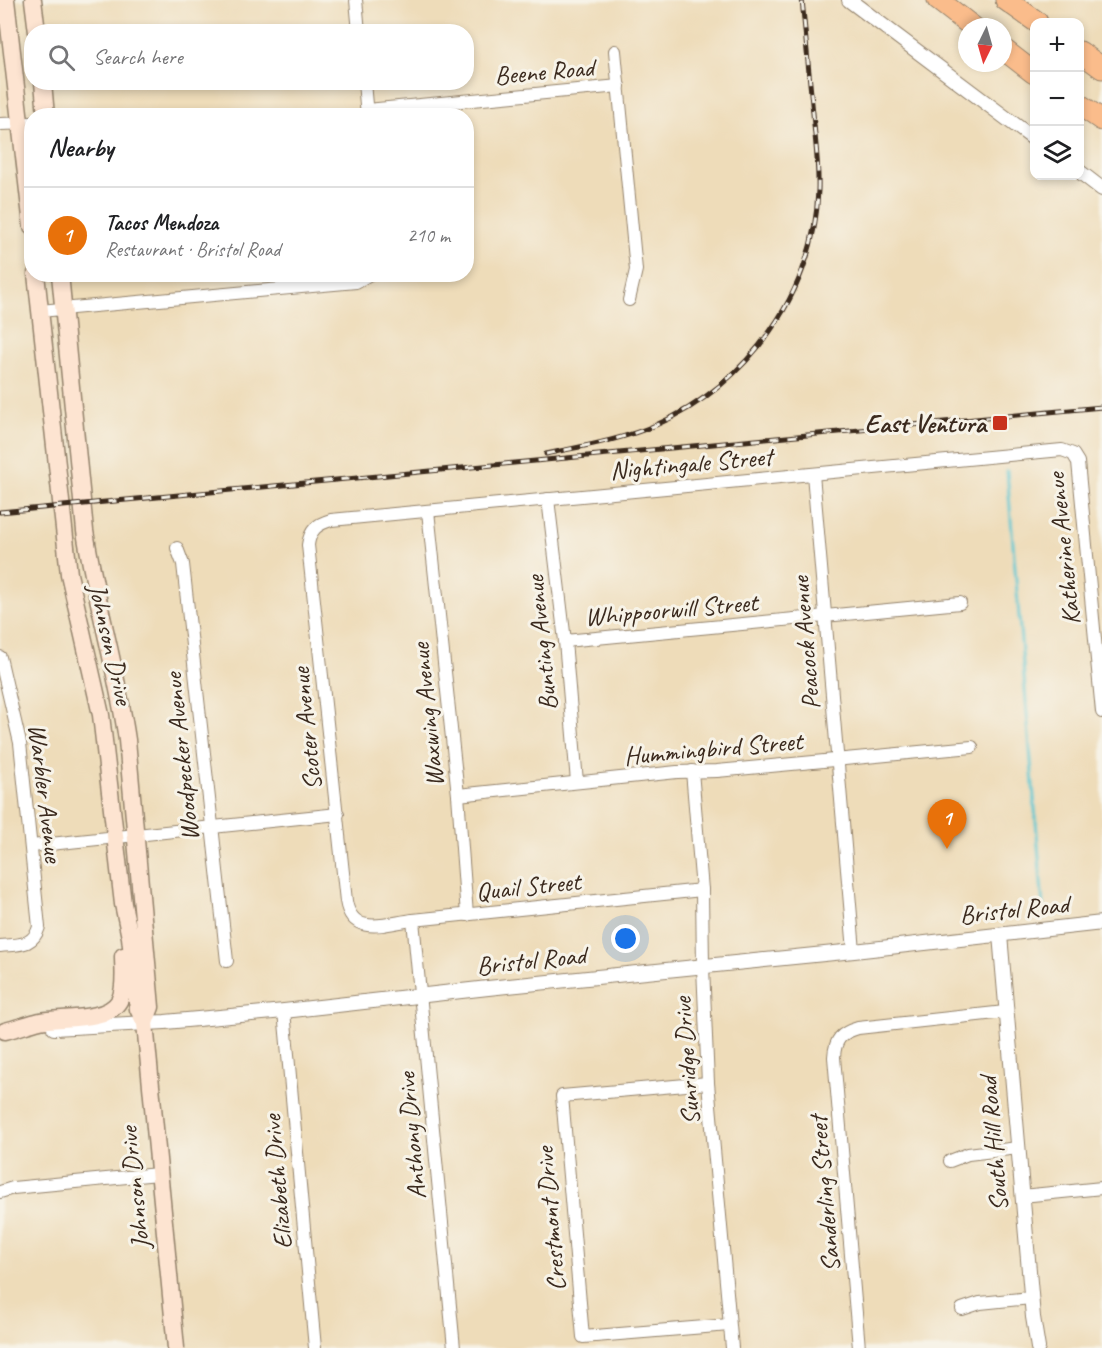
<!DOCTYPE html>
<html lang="en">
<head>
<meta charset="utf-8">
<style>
	:root { --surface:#fff; --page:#f6f6f6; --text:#202124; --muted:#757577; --line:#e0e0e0; --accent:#db2777 }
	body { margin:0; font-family:Caveat,sans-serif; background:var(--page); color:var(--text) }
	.controls { position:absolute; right:18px; top:18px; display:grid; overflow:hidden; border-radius:12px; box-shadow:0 3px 9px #0003 }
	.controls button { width:54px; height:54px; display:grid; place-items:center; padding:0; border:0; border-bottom:2px solid var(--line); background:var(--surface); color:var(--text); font:30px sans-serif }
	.compass { position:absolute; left:958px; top:18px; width:54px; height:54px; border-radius:50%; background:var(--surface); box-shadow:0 3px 9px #0003; rotate:185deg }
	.you { position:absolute; left:626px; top:939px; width:21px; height:21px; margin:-15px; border:4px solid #fff; border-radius:50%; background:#1a73e8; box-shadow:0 0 0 9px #1a73e833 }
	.badge { display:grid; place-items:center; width:39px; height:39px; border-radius:50%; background:var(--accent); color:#fff; font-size:20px; font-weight:700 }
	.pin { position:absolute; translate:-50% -50px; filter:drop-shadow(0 2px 3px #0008) }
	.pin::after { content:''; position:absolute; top:32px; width:21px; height:18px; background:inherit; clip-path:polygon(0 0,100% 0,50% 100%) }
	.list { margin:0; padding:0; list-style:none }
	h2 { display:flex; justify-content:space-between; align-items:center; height:78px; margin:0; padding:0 24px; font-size:26px }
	h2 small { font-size:20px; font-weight:400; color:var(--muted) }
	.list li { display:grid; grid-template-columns:39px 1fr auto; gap:18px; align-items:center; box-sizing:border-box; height:96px; padding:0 24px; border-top:2px solid var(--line) }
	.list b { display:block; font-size:22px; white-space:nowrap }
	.list p { margin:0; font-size:20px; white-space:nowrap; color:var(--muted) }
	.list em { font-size:20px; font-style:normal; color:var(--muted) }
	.icon { flex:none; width:33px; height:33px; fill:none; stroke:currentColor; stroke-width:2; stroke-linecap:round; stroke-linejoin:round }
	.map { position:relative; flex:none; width:1102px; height:1348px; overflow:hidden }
	.search { position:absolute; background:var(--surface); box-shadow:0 3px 9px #0003; left:24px; top:24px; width:450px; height:66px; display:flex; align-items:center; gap:15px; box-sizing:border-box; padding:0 21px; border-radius:24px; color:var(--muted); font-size:22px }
	.panel { position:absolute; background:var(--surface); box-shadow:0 3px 9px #0003; left:24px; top:108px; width:450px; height:174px; border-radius:24px }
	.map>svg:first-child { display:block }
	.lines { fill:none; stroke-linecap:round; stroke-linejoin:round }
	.stream { stroke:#59c6d1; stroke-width:3 }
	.minor-casing { stroke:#94836c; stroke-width:14 }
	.tertiary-casing { stroke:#94836c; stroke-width:16 }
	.secondary-casing { stroke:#94836c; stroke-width:19 }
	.motorway-casing { stroke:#94836c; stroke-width:23 }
	.minor { stroke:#fff; stroke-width:12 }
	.tertiary { stroke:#fff; stroke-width:14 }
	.secondary { stroke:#fde4d1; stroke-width:16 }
	.motorway { stroke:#fabc8b; stroke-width:21 }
	.rail-casing { stroke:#3b2a1e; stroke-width:5 }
	.rail { stroke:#f7f3e8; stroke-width:3; stroke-dasharray:9; stroke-linecap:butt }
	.poi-dot { fill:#c8321e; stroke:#f7f3e8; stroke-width:2 }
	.labels { text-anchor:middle; stroke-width:6; stroke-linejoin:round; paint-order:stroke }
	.street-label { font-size:26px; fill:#3b2a1e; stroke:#f7f3e8 }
	.poi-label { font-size:26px; font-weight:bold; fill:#3b2a1e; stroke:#f7f3e8; text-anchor:end }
</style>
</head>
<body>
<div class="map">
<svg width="1102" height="1348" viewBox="0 0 1102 1348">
	<rect width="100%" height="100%" fill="#f7f3e8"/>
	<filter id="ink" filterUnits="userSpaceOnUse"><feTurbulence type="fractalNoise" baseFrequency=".0167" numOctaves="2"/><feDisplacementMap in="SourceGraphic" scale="12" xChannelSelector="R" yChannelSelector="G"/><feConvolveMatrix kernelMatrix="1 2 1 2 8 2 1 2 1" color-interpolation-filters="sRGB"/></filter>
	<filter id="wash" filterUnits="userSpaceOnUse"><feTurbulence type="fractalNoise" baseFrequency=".008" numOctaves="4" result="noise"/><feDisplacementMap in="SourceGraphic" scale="24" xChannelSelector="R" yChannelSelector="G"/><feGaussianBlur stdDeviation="1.35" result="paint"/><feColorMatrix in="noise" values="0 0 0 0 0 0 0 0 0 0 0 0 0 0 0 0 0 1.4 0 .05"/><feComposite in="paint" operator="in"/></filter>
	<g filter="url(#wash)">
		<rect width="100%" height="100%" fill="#eedcb9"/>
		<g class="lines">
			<polyline class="stream" points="1007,471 1044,918"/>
		</g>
	</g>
	<g filter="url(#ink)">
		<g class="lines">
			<g class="minor-casing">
				<g id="minor">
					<polyline points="356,0 359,32"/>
					<polyline points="615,51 636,270 629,300"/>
					<polyline points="364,82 367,116"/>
					<polyline points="367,110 619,86"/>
					<polyline points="0,124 32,123"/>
					<polyline points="40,311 356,282 370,274"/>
					<polyline points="813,474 854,951"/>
					<polyline points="548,499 565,641 577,782"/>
					<polyline points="428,511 458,795 467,915"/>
					<polyline points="177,548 183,564 227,961"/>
					<polyline points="565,641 960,603"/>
					<path d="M0 657 20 743 39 927C33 947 18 944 0 946"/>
					<polyline points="692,771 702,890 703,967 708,1083 732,1348"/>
					<polyline points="458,795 677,772 717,771 972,747"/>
					<polyline points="31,846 338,814"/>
					<path d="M702 890 413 920C387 923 352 938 346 901L308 545C310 530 317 524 331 520L1062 450 1073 454 1078 462 1102 712"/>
					<polyline points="413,920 454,1348"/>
					<polyline points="284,1011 315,1348"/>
					<polyline points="708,1083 562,1096 583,1337 729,1325"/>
					<polyline points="950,1161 968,1154 1018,1148"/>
					<polyline points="0,1192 13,1188 158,1174"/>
					<polyline points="1022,1196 1102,1188"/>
					<polyline points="962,1309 980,1303 1031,1298"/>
					<path d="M859 1348 834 1057C835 1039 841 1033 858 1028L1005 1012"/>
				</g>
			</g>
			<g class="tertiary-casing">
				<g id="tertiary">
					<polyline points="849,0 1034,139"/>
					<polyline points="1080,172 1102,189"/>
					<polyline points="1000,935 1033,1317 1038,1348"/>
					<polyline points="54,1028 165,1022 284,1011 488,988 854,951 1102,923"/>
				</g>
			</g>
			<g class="secondary-casing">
				<g id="secondary">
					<polyline points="6,0 32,226"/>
					<polyline points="33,0 37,32"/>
					<polyline points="43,82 46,116"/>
					<polyline points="36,274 69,574 101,715 123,904 130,937 138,1009 145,1023 176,1348"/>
					<path d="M60 274 85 531C96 602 117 670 127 740L151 1007 145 1023"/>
					<path d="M5 1031C17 1028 28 1024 40 1021 62 1017 107 1022 119 1001 126 989 123 969 123 956"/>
				</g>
			</g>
			<g class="motorway-casing">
				<g id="motorway">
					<polyline points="938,0 973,27"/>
					<polyline points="1006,0 1037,22"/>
					<polyline points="1003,49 1034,73"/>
					<polyline points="1080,52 1102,68"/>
					<polyline points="1080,105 1102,120"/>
				</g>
			</g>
			<use href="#minor" class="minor"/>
			<use href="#tertiary" class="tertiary"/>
			<use href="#secondary" class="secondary"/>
			<use href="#motorway" class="motorway"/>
			<g class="rail-casing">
				<g id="rail">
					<path d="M546 454C583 446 621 440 656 425 748 385 815 292 818 190 819 165 815 139 813 113 809 76 806 38 802 0"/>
					<polyline points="0,512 1102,407"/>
				</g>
			</g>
			<use href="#rail" class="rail"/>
		</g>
	</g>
	<rect class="poi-dot" x="992" y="415" width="16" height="16" rx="3"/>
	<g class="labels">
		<g class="street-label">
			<text transform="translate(544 71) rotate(-5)" y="9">Beene Road</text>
			<text transform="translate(691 463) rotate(-5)" y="9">Nightingale Street</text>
			<text transform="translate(1063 549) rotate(-96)" y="9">Katherine Avenue</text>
			<text transform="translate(671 609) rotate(-5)" y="9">Whippoorwill Street</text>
			<text transform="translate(541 643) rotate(-96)" y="9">Bunting Avenue</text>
			<text transform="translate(805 643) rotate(-95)" y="9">Peacock Avenue</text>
			<text transform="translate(111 644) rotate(77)" y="9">Johnson Drive</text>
			<text transform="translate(427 715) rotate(-96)" y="9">Waxwing Avenue</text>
			<text transform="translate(306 729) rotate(-96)" y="9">Scoter Avenue</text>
			<text transform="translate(713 748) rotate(-5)" y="9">Hummingbird Street</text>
			<text transform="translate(181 757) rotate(-96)" y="9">Woodpecker Avenue</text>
			<text transform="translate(46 793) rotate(83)" y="9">Warbler Avenue</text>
			<text transform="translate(528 886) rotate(-6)" y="9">Quail Street</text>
			<text transform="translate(1014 909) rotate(-6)" y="9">Bristol Road</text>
			<text transform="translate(531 960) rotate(-6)" y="9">Bristol Road</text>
			<text transform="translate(686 1061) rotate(-94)" y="9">Sunridge Drive</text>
			<text transform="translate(411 1136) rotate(-95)" y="9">Anthony Drive</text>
			<text transform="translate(993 1144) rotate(-95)" y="9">South Hill Road</text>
			<text transform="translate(277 1182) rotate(-95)" y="9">Elizabeth Drive</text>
			<text transform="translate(134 1188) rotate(-96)" y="9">Johnson Drive</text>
			<text transform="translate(824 1194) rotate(-95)" y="9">Sanderling Street</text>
			<text transform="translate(550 1219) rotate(-95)" y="9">Crestmont Drive</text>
		</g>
		<g class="poi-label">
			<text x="986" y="432">East Ventura</text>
		</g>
	</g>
</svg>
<div class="controls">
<button>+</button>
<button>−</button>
<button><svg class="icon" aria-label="layers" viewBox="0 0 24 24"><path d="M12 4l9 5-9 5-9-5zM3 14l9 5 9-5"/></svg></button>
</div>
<svg class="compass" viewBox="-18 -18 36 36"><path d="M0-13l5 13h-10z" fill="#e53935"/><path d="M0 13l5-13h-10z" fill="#757577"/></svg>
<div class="you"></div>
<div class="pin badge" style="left:947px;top:849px;background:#e8710a">1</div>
<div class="search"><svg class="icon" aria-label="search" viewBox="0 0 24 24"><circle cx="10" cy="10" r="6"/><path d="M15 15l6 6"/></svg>Search here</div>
<section class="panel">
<h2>Nearby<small></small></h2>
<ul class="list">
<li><span class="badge" style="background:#e8710a">1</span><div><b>Tacos Mendoza</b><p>Restaurant · Bristol Road</p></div><em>210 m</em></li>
</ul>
</section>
</div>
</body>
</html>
